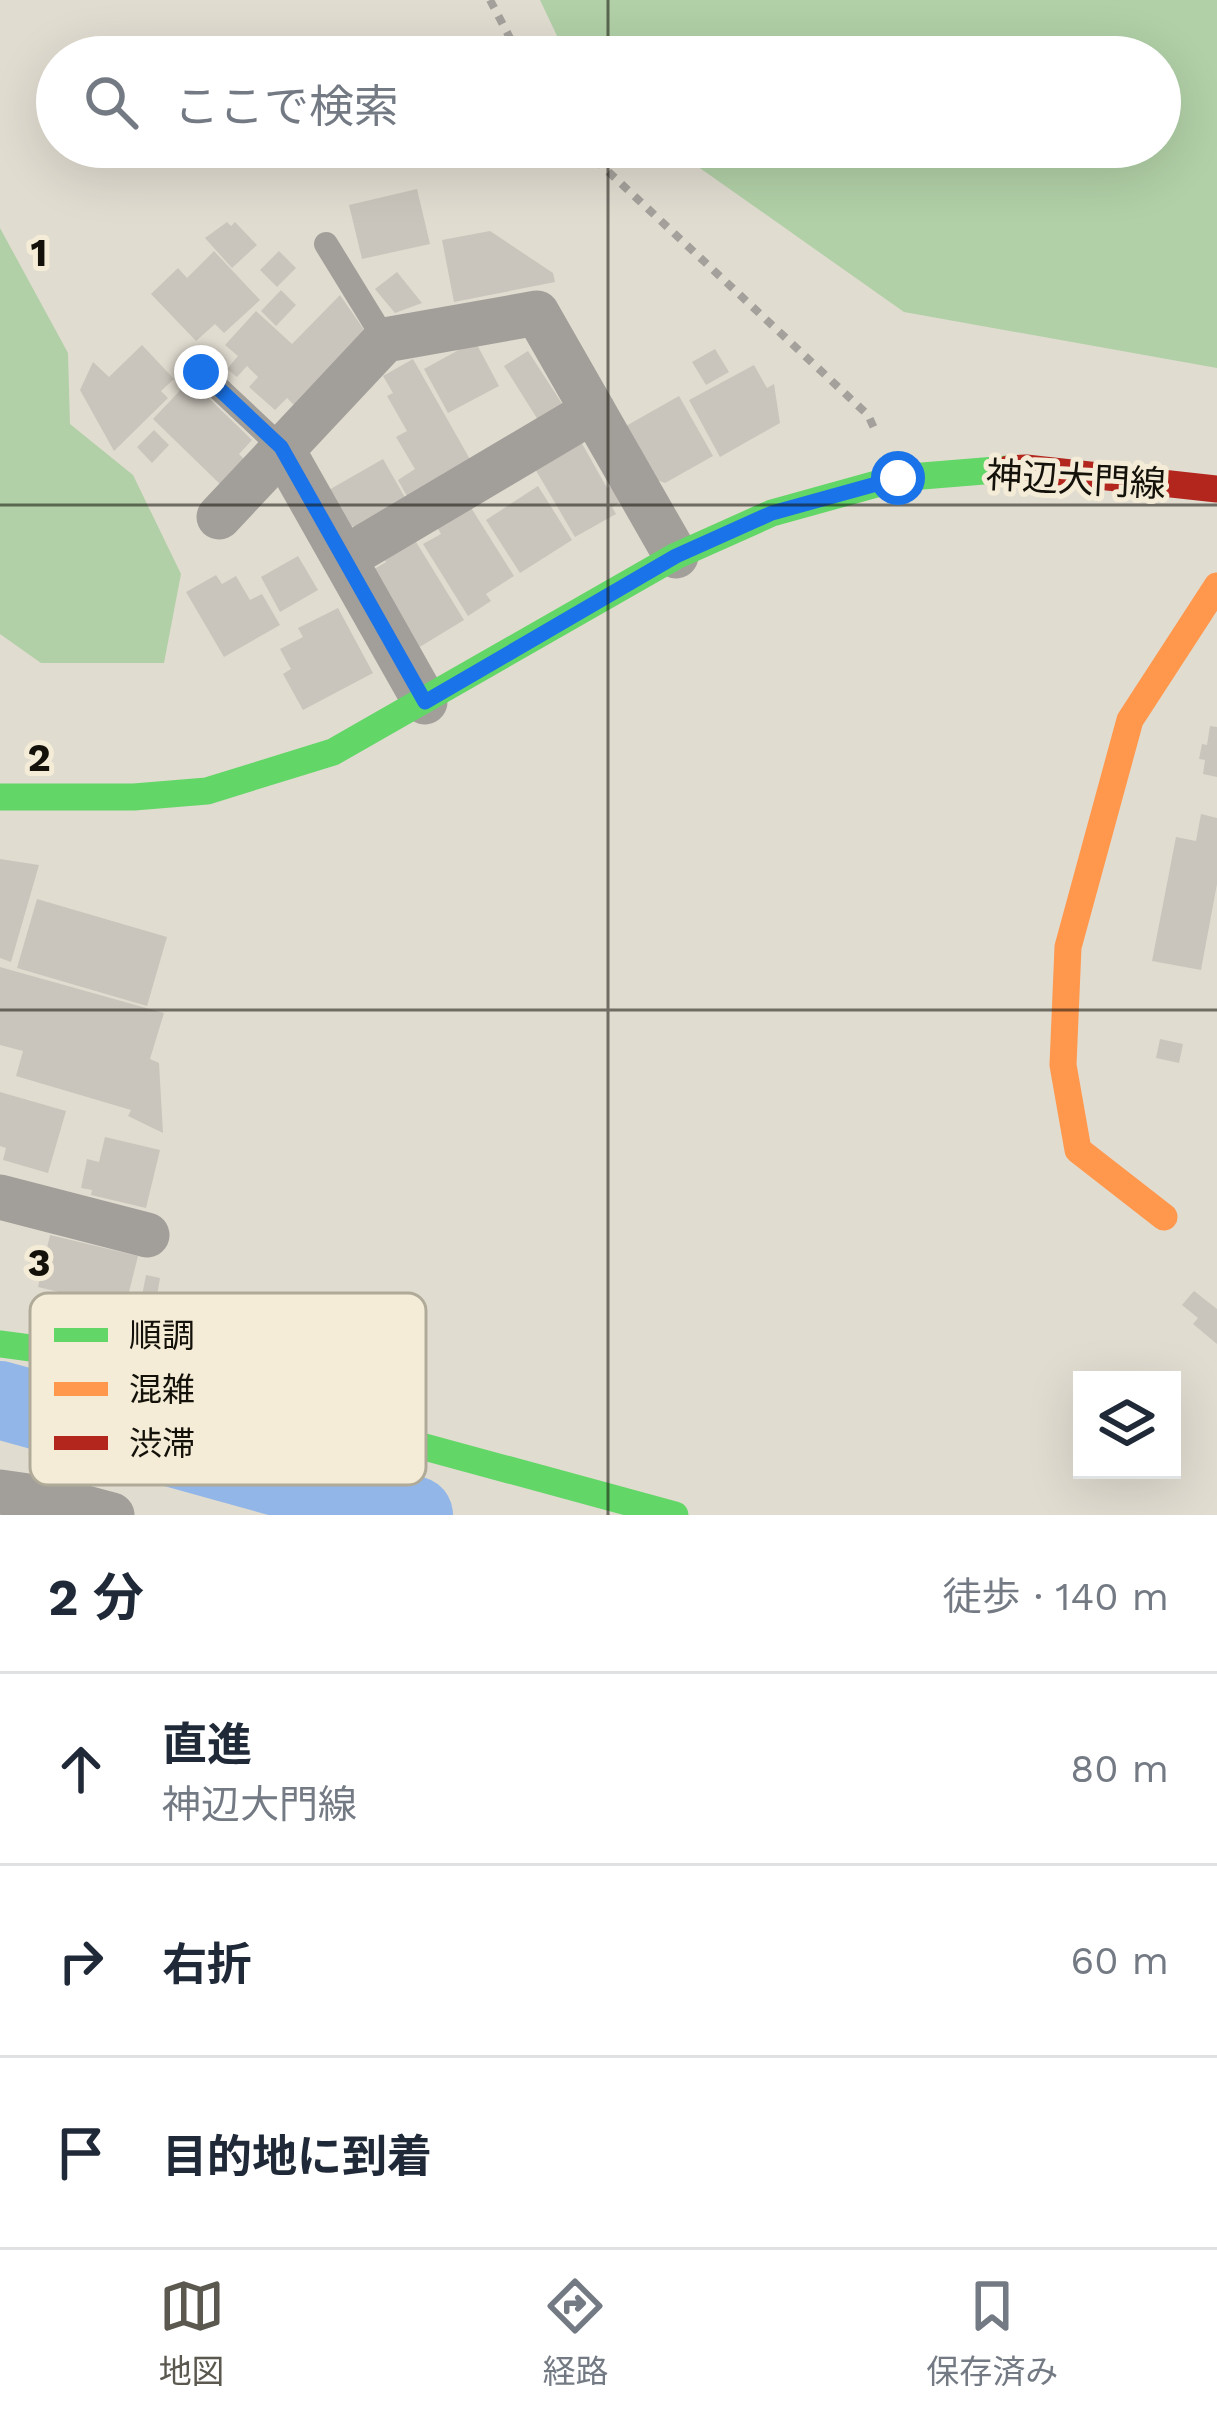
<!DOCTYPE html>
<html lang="ja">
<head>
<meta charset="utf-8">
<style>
	:root { --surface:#fff; --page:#f6f6f7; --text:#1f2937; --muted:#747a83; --line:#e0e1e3; --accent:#5b584f }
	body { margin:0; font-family:"Work Sans","Noto Sans JP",sans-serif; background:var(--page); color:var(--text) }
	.controls { position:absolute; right:36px; bottom:36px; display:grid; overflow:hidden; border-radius:0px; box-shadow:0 12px 48px #0002 }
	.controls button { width:108px; height:108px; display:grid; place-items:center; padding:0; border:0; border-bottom:3px solid var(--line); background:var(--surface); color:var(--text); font:60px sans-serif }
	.stop { position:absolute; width:36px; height:36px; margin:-27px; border:9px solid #1a73e8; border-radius:50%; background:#fff }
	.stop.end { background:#1a73e8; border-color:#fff; box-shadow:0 3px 12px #0008 }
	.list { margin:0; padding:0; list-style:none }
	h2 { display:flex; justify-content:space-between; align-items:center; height:156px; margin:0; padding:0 48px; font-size:51px }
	h2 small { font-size:39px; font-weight:400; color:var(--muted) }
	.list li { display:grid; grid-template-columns:78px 1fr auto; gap:36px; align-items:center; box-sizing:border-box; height:192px; padding:0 48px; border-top:3px solid var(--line) }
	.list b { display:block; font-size:45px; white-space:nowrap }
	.list p { margin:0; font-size:39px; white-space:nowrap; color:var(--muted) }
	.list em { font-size:39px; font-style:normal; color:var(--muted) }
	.icon { flex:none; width:66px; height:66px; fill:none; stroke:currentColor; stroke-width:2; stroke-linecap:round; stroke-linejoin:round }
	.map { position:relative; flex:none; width:1217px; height:1515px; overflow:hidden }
	.search { position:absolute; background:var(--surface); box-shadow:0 12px 48px #0002; left:36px; right:36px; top:36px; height:132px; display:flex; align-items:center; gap:30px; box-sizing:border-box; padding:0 42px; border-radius:66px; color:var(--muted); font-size:45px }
	.sheet { height:732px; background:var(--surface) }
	nav { display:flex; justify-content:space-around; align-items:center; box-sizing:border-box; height:168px; border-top:3px solid var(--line); background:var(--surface); font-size:33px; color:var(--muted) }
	nav a { display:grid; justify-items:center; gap:6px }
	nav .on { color:var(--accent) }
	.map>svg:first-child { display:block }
	.green { fill:#b1d0a7 }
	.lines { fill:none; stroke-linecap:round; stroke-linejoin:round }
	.river { stroke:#92b6e8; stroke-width:78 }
	.building { fill:#cac5bc }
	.path { stroke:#a4a09b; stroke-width:8; stroke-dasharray:9 9; stroke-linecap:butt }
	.lane { stroke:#a29f9a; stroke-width:24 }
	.street { stroke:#a29f9a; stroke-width:45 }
	.fast { stroke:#63d668; stroke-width:27 }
	.slow { stroke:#ff974d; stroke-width:27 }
	.jam { stroke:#b3261e; stroke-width:27 }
	.route { stroke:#1a73e8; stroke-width:15 }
	.grid { fill:none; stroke:#131109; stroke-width:3; stroke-opacity:0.55 }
	.labels { text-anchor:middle; stroke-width:10; stroke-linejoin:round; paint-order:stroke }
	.street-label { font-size:36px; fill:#131109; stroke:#f4ecd7 }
	.key { fill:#f4ecd7; stroke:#b0aa99; stroke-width:3 }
	.key-label { font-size:33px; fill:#131109 }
	.grid-label { font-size:39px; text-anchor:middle; font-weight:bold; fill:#131109; stroke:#f4ecd7; stroke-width:10; stroke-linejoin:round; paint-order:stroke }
</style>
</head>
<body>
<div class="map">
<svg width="1217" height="1515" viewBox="0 0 1217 1515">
	<rect width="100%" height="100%" fill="#e1dcd0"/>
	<g class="green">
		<polygon points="540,0 1217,0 1217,368 904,312 670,147 1160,147 1160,57 567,57"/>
		<polygon points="0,228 68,353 70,424 133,475 181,574 164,663 41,663 0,634"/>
	</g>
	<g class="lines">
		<polyline class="river" points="0,1400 414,1515"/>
	</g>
	<g class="building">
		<polygon points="417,189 430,244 362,259 349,205"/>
		<polygon points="227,222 231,226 235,222 257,245 232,268 205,238"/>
		<polygon points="490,231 553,273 555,282 454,302 442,240"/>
		<polygon points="214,251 260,300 224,333 215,324 196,341 151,294 178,268 187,278"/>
		<polygon points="279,251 296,268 277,287 260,270"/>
		<polygon points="397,272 422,303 395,313 375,289"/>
		<polygon points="281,290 296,305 276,326 261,311"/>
		<polygon points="340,295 365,331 296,407 287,398 275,410 249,387 258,377 247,366 237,377 227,369 238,356 225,345 256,311 292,344"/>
		<polygon points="475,341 499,386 448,413 424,369"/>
		<polygon points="142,345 174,379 161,391 168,398 114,451 80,390 93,362 109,377"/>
		<polygon points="715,349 729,372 706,385 692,362"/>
		<polygon points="528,351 563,405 538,420 504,366"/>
		<polygon points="413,359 471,461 408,498 398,480 415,469 396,437 407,431 387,396 393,393 383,376"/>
		<polygon points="754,365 767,388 774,384 780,423 720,457 689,400"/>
		<polygon points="190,380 252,440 239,454 245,460 221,485 153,419"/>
		<polygon points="679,396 713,456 665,483 657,480 626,426"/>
		<polygon points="154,430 169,445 152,463 137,447"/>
		<polygon points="580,440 607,488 617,483 626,499 612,507 616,514 575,537 534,467"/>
		<polygon points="383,459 407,501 360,528 346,525 327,491"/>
		<polygon points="538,486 572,540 520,573 486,520"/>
		<polygon points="470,506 514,576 486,594 491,601 468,616 423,544 441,534 437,527"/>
		<polygon points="413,537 464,620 418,648 371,571 386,562 382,555"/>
		<polygon points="298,556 318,590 280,612 261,577"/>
		<polygon points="216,575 222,584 236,576 250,600 262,594 280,625 224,657 186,592"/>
		<polygon points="338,608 373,673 303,710 283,674 291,669 280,649 303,637 298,628"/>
		<polygon points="1210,726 1217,727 1217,777 1203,774 1205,760 1199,759 1202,744 1207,745"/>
		<polygon points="1201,814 1217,818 1217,884 1201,970 1152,961 1176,837 1196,841"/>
		<polygon points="0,859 39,865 11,962 0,958"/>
		<polygon points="37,899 167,937 147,1006 17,968"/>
		<polygon points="0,967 164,1013 150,1059 159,1063 163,1133 128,1116 131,1110 16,1076 23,1051 0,1045"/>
		<polygon points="1160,1039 1183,1044 1179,1063 1156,1058"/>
		<polygon points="0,1092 66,1111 48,1173 3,1160 6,1148 0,1146"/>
		<polygon points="105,1137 160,1150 146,1208 91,1195 92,1190 81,1188 87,1159 99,1162"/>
		<polygon points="50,1235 138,1256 125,1308 38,1287"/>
		<polygon points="146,1275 160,1278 154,1314 139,1311"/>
		<polygon points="1194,1291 1217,1309 1217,1344 1193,1324 1198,1318 1182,1305"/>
	</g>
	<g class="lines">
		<g class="path">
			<polyline points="490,0 520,57"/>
			<polyline points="582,147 868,415 874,428"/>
		</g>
		<g class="lane">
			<polyline points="326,244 385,340"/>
			<polyline points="201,372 281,447"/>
		</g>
		<g class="street">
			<polyline points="281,447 425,702"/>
			<polyline points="219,517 385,340 537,313 676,556"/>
			<polyline points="345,558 593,411"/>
			<polyline points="0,1197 147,1235"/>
			<polyline points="0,1492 56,1500 112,1515"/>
		</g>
		<g class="fast">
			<polyline points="0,797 134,797 207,791 333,752 676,556 772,513 898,478 1008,469"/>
			<polyline points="0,1344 90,1356 675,1515"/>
		</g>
		<polyline class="slow" points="1164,1217 1078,1150 1063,1065 1068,947 1130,720 1217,586"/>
		<polyline class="jam" points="1008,469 1026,468 1217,489"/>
	</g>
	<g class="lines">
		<polyline class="route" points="201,372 281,447 425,702 676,556 772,513 898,478"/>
	</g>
	<path class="grid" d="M608 0V57M608 147V1515M0 505H1217M0 1010H1217"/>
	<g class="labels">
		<g class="street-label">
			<text transform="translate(1076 479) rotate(3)" y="13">神辺大門線</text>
		</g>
	</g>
	<rect x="30" y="1293" width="396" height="192" rx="18" class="key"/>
	<rect x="54" y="1328" width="54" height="14" fill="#63d668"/>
	<rect x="54" y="1382" width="54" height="14" fill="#ff974d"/>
	<rect x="54" y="1436" width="54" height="14" fill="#b3261e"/>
	<g class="key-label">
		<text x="129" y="1347">順調</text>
		<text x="129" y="1401">混雑</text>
		<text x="129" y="1455">渋滞</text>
	</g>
	<g class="grid-label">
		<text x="39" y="266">1</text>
		<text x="39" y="771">2</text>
		<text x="39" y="1276">3</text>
	</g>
</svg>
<div class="controls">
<button><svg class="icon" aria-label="layers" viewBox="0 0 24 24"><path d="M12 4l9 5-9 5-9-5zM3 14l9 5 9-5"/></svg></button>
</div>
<div class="stop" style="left:898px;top:478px"></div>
<div class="stop end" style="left:201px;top:372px"></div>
<div class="search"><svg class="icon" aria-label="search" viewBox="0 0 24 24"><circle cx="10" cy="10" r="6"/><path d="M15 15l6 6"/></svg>ここで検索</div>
</div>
<section class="sheet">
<h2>2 分<small>徒歩 · 140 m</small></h2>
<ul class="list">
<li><svg class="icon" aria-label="ahead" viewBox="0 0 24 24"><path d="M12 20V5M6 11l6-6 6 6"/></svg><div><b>直進</b><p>神辺大門線</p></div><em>80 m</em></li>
<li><svg class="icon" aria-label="right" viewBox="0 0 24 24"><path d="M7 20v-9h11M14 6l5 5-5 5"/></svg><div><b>右折</b></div><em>60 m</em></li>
<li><svg class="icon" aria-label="arrive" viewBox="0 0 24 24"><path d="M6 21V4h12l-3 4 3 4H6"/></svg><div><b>目的地に到着</b></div></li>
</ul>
</section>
<nav>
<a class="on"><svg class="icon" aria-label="map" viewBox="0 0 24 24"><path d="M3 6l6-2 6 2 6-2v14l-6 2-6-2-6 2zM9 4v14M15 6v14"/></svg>地図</a>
<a><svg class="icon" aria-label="directions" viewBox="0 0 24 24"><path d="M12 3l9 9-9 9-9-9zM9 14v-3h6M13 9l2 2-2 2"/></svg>経路</a>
<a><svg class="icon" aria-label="saved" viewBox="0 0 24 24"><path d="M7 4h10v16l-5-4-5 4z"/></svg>保存済み</a>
</nav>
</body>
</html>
